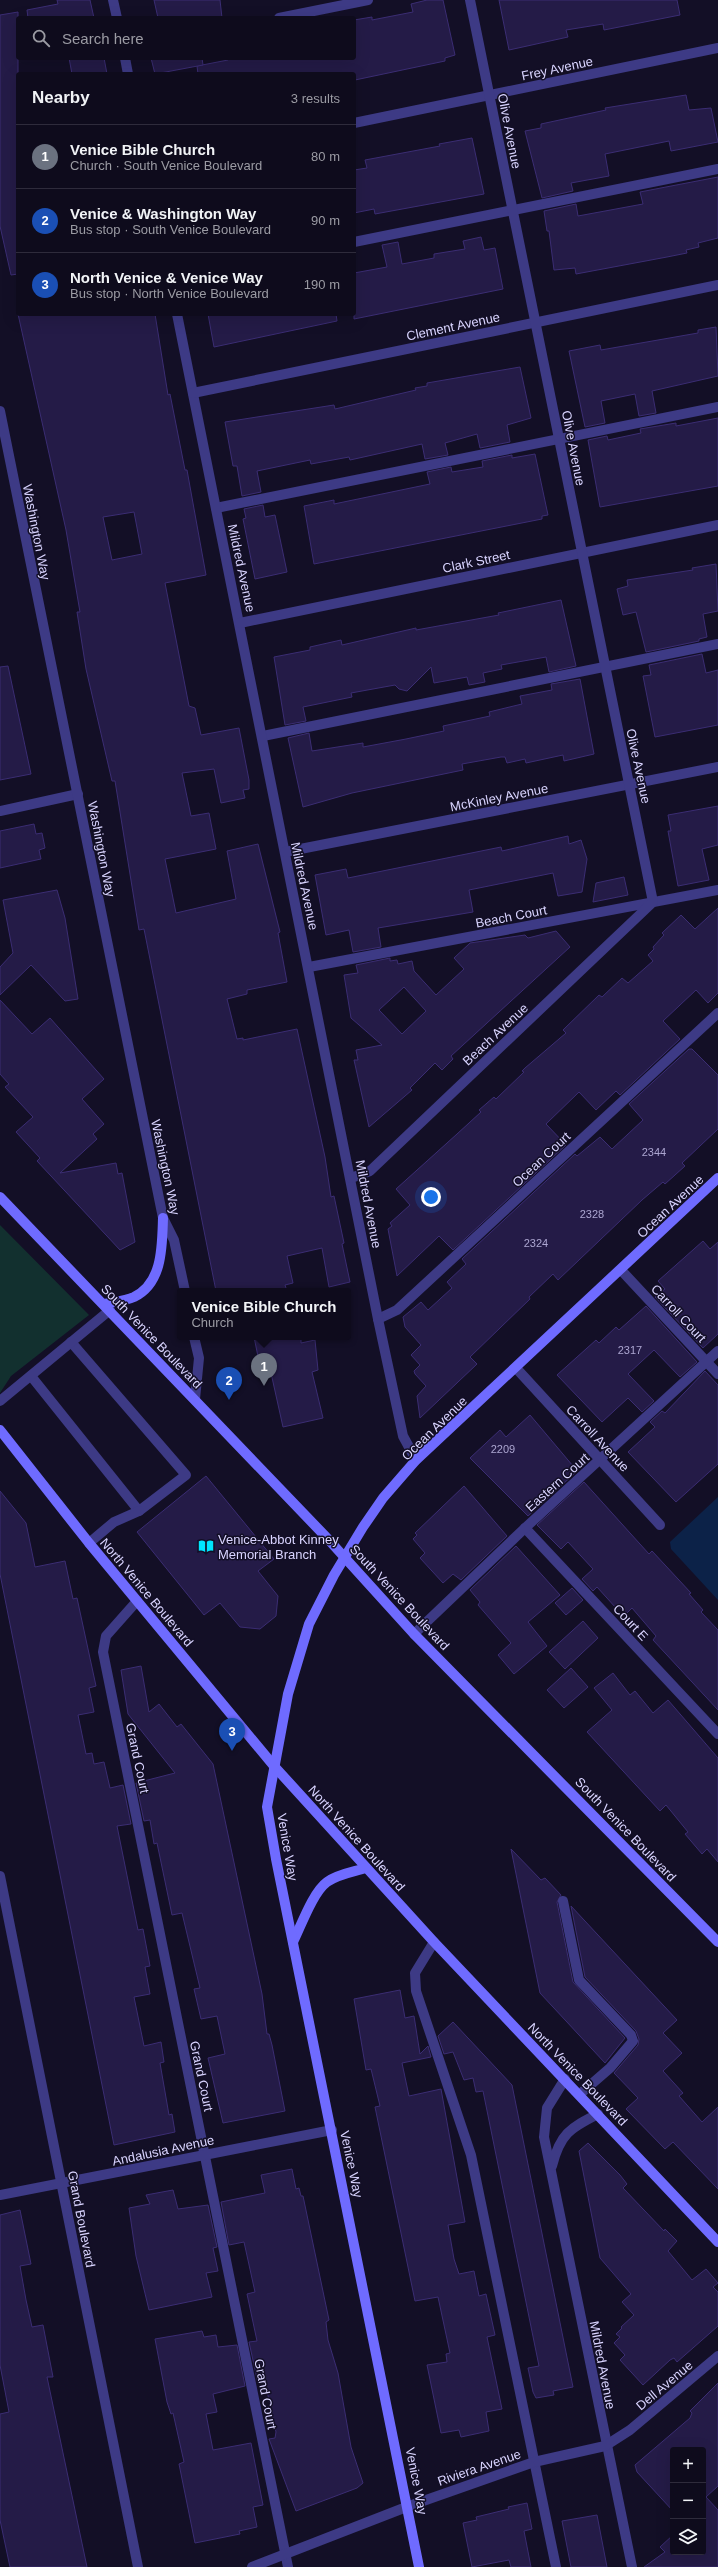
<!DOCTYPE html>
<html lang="en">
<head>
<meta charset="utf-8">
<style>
	:root { --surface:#0e0b1c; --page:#171425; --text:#f1f3f6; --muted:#9b9ba3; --line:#2e2b3b; --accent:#8c9099 }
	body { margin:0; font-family:Helvetica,sans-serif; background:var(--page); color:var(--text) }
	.controls { position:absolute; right:12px; bottom:12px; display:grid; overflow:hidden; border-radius:4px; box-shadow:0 4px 16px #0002 }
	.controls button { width:36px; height:36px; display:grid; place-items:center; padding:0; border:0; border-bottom:1px solid var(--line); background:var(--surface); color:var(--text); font:20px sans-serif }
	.you { position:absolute; left:431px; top:1197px; width:14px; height:14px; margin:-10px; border:3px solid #fff; border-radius:50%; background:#1a73e8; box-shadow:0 0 0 6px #1a73e833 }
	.badge { display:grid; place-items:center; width:26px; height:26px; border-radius:50%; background:var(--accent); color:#fff; font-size:13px; font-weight:700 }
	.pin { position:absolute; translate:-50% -33px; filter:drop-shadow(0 1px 2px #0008) }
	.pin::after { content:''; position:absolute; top:21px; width:14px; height:12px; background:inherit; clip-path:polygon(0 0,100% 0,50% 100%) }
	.popup { position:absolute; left:177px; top:1288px; width:174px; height:52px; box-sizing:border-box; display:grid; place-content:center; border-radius:4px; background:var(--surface); filter:drop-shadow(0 1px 3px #0005); font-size:13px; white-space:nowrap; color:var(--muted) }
	.popup b { font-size:15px; color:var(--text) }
	.popup::after { content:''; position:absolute; left:50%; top:100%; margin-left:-8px; border:8px solid transparent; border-top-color:var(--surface) }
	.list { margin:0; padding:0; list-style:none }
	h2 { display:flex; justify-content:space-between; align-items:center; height:52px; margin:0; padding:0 16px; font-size:17px }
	h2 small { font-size:13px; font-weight:400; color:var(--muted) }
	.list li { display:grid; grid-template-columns:26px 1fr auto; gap:12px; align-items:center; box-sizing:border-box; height:64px; padding:0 16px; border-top:1px solid var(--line) }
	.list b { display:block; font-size:15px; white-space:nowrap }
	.list p { margin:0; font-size:13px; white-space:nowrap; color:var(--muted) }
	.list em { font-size:13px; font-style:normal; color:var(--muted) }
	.icon { flex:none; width:22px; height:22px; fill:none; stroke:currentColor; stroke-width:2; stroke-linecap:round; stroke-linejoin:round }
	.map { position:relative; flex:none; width:718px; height:2567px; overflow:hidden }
	.search { position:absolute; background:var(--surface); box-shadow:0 4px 16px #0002; left:16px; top:16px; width:340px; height:44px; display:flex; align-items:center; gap:10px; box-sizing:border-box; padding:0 14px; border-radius:4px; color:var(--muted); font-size:15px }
	.panel { position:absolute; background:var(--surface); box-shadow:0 4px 16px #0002; left:16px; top:72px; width:340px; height:244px; border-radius:4px }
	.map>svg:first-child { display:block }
	.green { fill:#12302f }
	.water { fill:#0c2248 }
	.building { fill:#241b47; stroke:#3b2d73; fill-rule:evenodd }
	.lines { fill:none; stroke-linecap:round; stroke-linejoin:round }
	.lane { stroke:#3d3a85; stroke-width:10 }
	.street { stroke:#3d3a85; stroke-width:10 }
	.secondary { stroke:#6f6bff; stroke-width:10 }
	.labels { text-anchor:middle; stroke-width:3; stroke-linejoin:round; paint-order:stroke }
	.number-label { font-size:11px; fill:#aca6d1 }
	.street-label { font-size:13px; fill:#d9d4ff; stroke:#130f26 }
	.poi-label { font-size:13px; fill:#d9d4ff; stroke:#130f26; text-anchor:start }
</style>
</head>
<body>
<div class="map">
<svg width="718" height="2567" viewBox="0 0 718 2567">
	<rect width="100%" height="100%" fill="#130f26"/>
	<polygon class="green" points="0,1225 89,1315 11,1376 0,1393"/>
	<polygon class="water" points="718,1497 718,1600 671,1549 670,1542"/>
	<g class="building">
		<polygon points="57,0 90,0 94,18 28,18 27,10 58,4"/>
		<polygon points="154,0 220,0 222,18 158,18"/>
		<polygon points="427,0 443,0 455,55 445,58 445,61 355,80 354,74 198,74 197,66 228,60 227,58 354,58 354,20 372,17 372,20 413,12 411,4"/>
		<polygon points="499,0 677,0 680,15 604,30 603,24 566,30 568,37 509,50"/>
		<polygon points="18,12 18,274 11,275 0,226 0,15"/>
		<polygon points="69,58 104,58 107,74 72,74"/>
		<polygon points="151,58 202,58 203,65 155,74"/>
		<polygon points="686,95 689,110 711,108 718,142 671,151 669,141 605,154 609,176 571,183 573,191 542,198 525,131 541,128 541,124 606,110 605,108"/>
		<polygon points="472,138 484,194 375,214 374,209 354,213 354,170 367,168 365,160 440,146 439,144"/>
		<polygon points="718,177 718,238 698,243 699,247 686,250 687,253 667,257 576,274 575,268 554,270 549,231 547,231 544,211 576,204 578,216 643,204 640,192"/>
		<polygon points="481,237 484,250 495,248 503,289 354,319 354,273 387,267 382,245 398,242 402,264 434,258 434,254 465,249 463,241"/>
		<path d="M18 314H155L168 395 170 394 185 470H187L206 575 165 583 189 706 195 708 201 735 239 728 249 780V789L243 790 245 798 221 803 214 769 182 773 191 816 209 813 216 849 165 859 176 913 236 899 227 851 258 844 280 932 278 933 287 982 247 990V994L227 999 237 1039 243 1038V1040L297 1029 325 1157 331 1197 334 1196 344 1243 342 1244 350 1282 329 1287 322 1248 287 1256 293 1283 285 1285 287 1291H216L144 929 139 930 115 781H112L86 669 77 612H80L66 530ZM134 512 142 554 112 560 103 517Z"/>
		<polygon points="208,314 336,314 337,321 214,347"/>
		<polygon points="716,327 718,376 652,391 656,413 639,416 635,394 601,401 605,423 585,427 569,351 600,345 601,350 698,333 698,330"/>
		<polygon points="520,367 531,418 507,425 510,442 480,448 477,434 445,443 448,455 425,459 422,444 350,460 349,457 311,464 310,460 257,471 261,492 242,496 237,466 233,466 225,422 334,405 335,409 416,390 415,388 427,386 427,383"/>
		<polygon points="718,418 718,486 600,507 588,440 607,436 608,440 641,433 640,429 676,423 676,426"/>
		<polygon points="535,454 548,515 542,516 542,519 314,564 304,506 334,500 334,504 430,484 427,472 451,467 452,472 483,467 482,461 512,455 512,458"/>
		<polygon points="263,505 265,517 275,515 287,572 255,579 243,519 246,518 244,509"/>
		<polygon points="716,564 718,611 703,614 707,637 699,639 699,641 646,652 636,612 623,615 617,589 628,586 627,580 693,570 692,568"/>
		<polygon points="561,600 576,666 549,672 546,657 501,665 502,669 483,673 485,682 469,685 467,677 434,683 431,667 407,691 399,689 395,685 351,693 352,697 303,707 306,721 285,725 274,657 310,650 310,647 341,640 342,645 416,628 416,630 499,615 498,613"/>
		<polygon points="702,654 706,673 718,670 718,725 655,737 643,676 651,675 649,665"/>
		<polygon points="8,666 31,774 0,780 0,667"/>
		<polygon points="580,679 594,754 564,761 563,755 526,763 525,759 507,763 505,757 501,757 462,764 463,770 352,793 303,807 288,738 309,733 312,751 363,743 363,747 406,739 444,731 443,726 490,716 489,712 522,704 520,696 552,690 551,684"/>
		<polygon points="718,806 718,845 702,849 709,880 678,886 668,831 671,831 668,815"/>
		<polygon points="34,824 36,834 42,833 45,848 39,850 41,859 0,868 0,831"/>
		<polygon points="568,836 569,844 581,840 587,859 582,892 558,896 553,873 469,890 473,912 378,928 381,947 353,952 349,930 326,935 315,875 346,869 348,878 501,847 502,851"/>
		<polygon points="624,877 628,895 593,902 596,883"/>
		<polygon points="57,890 65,918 78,999 65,1001 31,965 0,995 0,967 13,953 3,900"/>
		<polygon points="718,908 718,993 708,1003 696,990 663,1021 680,1039 620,1095 616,1091 596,1110 579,1092 546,1124 566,1145 453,1250 439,1236 397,1276 388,1229 392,1226 390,1223 410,1205 396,1189 457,1134 481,1112 479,1110 494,1097 496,1099 524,1072 522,1071 525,1068 566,1033 563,1030 599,995 602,997 622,978 628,983 653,961 648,955 654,949 653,947 664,935 662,933 681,915 695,929"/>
		<path d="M556 931 570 947 451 1056 453 1059 442 1070 435 1063 410 1088 412 1090 369 1127 354 1060H358L356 1050 382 1045 351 1018 344 975 358 973 356 965 390 958V961L397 960 398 964 412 961 414 971 436 995 464 969 454 958 470 943 525 935 528 938ZM404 987 426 1011 402 1034 379 1010Z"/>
		<polygon points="0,1000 32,1034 50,1018 104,1079 82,1099 104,1124 93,1134 97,1139 60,1173 116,1163 118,1174 122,1173 135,1242 120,1250 37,1161 40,1158 16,1132 33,1117 5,1087 9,1084 0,1074"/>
		<polygon points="689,1049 692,1049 718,1075 718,1129 682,1163 685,1166 665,1184 663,1182 642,1200 558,1280 553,1274 529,1297 530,1299 470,1357 477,1364 420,1418 417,1396 426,1386 415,1374 414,1371 420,1365 411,1355 421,1345 405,1327 403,1317 421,1302 428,1310 452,1288 447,1282 466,1264 462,1259 575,1154 577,1156 600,1137 612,1149 643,1120 629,1104"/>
		<polygon points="703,1241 710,1249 718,1242 718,1334 703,1348 655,1297 665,1289 658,1281"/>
		<polygon points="646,1306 697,1362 680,1377 654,1350 628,1374 654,1401 642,1412 628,1398 602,1422 557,1375 596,1340 599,1343 616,1327 619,1330"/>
		<polygon points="254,1337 301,1337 301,1343 315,1340 318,1370 312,1372 323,1418 283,1427 271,1373 261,1371"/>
		<polygon points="705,1371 718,1385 718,1464 676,1502 628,1452 655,1427 650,1422 662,1411 665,1413"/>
		<polygon points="530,1415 573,1466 571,1468 575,1473 528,1516 470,1458 500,1430 506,1437"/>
		<polygon points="206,1476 274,1559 258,1571 278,1596 276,1616 260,1629 240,1627 220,1603 204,1615 137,1532"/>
		<polygon points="584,1482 649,1554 652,1551 691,1593 689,1594 703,1610 701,1612 718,1630 718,1710 653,1640 656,1636 632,1608 626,1614 618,1606 616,1608 597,1587 593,1591 582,1579 593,1569 568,1542 561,1549 537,1525"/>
		<polygon points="464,1486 507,1536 461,1580 453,1574 443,1583 420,1558 425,1553 413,1539 417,1535 415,1533"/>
		<polygon points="0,1491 26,1523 35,1567 65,1561 73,1599 77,1598 96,1686 89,1688 94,1712 78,1715 86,1754 92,1753 94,1764 104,1762 110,1788 123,1785 131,1824 117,1826 138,1930 143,1929 150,1966 145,1967 150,1994 134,1997 144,2046 161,2042 164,2062 160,2063 169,2115 172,2114 175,2132 114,2145 0,1574"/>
		<polygon points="516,1546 560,1595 528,1622 547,1646 514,1674 498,1655 511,1643 478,1605 480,1602 470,1590"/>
		<polygon points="572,1588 583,1600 566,1615 555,1603"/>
		<polygon points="583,1621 598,1638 565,1669 549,1652"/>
		<polygon points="141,1666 149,1712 159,1704 177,1727 181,1724 213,1764 262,1994 267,2034 269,2034 272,2045 285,2111 223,2123 208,2058 225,2054 217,2016 201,2019 194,1989 200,1988 182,1913 172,1915 157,1843 154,1844 150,1820 144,1821 136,1783 175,1773 128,1714 121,1670"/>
		<polygon points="571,1668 588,1687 564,1708 547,1690"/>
		<polygon points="613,1673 630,1695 635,1691 653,1713 668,1700 718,1758 718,1862 707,1849 702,1854 685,1834 688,1832 666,1805 660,1811 587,1732 612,1710 594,1688"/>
		<polygon points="511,1849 541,1880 545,1878 561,1895 557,1902 573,1982 625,2038 605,2063 540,1993"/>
		<polygon points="571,1906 677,2020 663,2033 682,2053 663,2071 683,2093 679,2096 702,2122 718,2107 718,2189 673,2142 665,2149 626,2109 638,2098 614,2073 638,2045 639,2039 636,2031 585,1977"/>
		<polygon points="400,1990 405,2018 414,2016 420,2054 428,2046 431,2057 402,2063 409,2096 441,2089 465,2222 448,2225 454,2259 459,2274 474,2271 479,2296 486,2294 495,2335 487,2337 502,2409 486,2412 489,2431 461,2437 459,2430 441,2433 427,2365 447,2362 446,2354 450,2353 438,2297 415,2301 375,2107 380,2106 371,2069 366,2070 354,1999"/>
		<polygon points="453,2022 512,2085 573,2387 553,2391 554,2395 536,2398 533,2392 528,2368 539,2366 483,2091 476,2092 473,2078 464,2080 453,2052 444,2054 438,2036"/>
		<polygon points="588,2143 620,2175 627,2184 623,2188 664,2231 665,2229 677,2241 668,2251 692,2280 706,2269 718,2283 713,2287 718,2292 718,2326 677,2362 674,2358 670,2360 643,2385 620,2360 625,2355 614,2343 620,2337 616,2334 622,2328 621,2327 634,2315 622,2302 631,2294 600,2258 579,2151"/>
		<polygon points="292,2169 296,2189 299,2188 301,2196 303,2196 329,2320 326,2322 328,2340 338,2373 351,2447 363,2483 357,2488 296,2511 269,2439 275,2438 276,2432 265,2382 258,2383 249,2342 257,2341 247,2294 255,2292 244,2242 229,2245 221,2202 265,2193 261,2175"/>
		<polygon points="173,2190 178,2209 208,2205 217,2247 213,2248 218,2271 206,2273 212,2297 149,2310 136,2256 129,2208 150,2204 146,2195"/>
		<polygon points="20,2210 31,2264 20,2266 26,2300 32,2327 43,2325 53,2377 47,2377 87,2567 10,2567 0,2520 0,2414 9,2412 0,2365 0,2215"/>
		<polygon points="202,2331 204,2337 216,2335 218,2347 237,2345 245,2386 213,2394 217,2412 206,2414 213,2450 251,2443 263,2505 253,2507 257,2527 239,2531 240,2534 195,2543 179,2464 184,2462 173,2413 171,2414 167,2402 155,2339"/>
		<polygon points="718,2383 718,2486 706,2497 718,2510 718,2567 644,2567 665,2552 660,2547 673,2535 673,2552 703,2552 703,2450 673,2450 673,2511 637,2472 635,2465 690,2418 692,2413 690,2411"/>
		<polygon points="527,2503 532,2529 524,2531 531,2567 511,2567 509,2560 472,2567 463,2523 477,2520 476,2517 509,2509 508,2507"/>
		<polygon points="597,2515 607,2567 571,2567 562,2521"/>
	</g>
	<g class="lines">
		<g class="lane">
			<polyline points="279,18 368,0"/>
			<polyline points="354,242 718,169"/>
			<polyline points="216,508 718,407"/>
			<polyline points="263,736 718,644"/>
			<polyline points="0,811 78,794"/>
			<polyline points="309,967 718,890"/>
			<polyline points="621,1270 718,1374"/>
			<polyline points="378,1319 397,1310 718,1013"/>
			<polyline points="31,1376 139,1511 186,1475 71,1342"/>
			<polyline points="0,1401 110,1310"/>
			<polyline points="525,1528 718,1734"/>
			<polyline points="89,1543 114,1522 139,1511"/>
			<polyline points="137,1601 106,1636 103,1652 288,2567"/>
			<polyline points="414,1634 525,1528 718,1351"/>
			<polyline points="563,1901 579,1980 631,2035 633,2041 610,2068 580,2094"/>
			<polyline points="434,1942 415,1973 416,1991 471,2155 556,2567"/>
		</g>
		<g class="street">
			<polyline points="113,0 117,18"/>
			<polyline points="125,58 128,74"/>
			<polyline points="354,123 718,48"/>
			<polyline points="177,314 378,1319 403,1436 416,1460"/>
			<polyline points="193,393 718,285"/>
			<polyline points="0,411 163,1218 174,1240 185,1291"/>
			<polyline points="240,623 718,525"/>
			<polyline points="285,852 718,767"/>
			<polyline points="351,1178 370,1171 653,902 470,0"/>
			<polyline points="194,1337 199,1358 195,1399"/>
			<polyline points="516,1368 660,1525"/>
			<polyline points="0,1876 138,2567"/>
			<polyline points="565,2079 547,2108 544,2137 632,2567"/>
			<path d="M552 2166C560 2134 570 2128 598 2114"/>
			<polyline points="0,2195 332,2130"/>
			<polyline points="252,2567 409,2506 534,2462 605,2446 630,2430 718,2356"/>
		</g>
		<g class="secondary">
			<polyline points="0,1197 327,1538 414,1634 718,1942"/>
			<path d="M104 1304C113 1302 125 1301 134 1297 163 1283 162 1246 163 1218"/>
			<polyline points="0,1430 89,1543 274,1766 434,1942 718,2242"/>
			<path d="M293 1942C301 1926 313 1892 327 1882 338 1874 353 1872 366 1868"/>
			<polyline points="419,2567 276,1859 267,1807 288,1694 309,1624 334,1575 363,1527 383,1498 416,1460 718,1178"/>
		</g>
	</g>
	<defs>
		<g id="library-bare" transform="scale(1.2)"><path d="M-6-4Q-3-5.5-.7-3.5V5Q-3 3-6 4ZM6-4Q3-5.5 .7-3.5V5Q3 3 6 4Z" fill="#00e5ff" stroke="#130f26" stroke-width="2.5" paint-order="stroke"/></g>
	</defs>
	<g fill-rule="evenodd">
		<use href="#library-bare" x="206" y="1546"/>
	</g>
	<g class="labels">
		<g class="number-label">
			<text x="654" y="1156">2344</text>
			<text x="592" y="1218">2328</text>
			<text x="536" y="1247">2324</text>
			<text x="630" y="1354">2317</text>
			<text x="503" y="1453">2209</text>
		</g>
		<g class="street-label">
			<text transform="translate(557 68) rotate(-12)" y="5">Frey Avenue</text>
			<text transform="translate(510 131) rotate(79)" y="5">Olive Avenue</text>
			<text transform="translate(453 326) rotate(-12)" y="5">Clement Avenue</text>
			<text transform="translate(574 448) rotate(79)" y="5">Olive Avenue</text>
			<text transform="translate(37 532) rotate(79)" y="5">Washington Way</text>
			<text transform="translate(476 561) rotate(-12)" y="5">Clark Street</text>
			<text transform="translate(242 568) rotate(78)" y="5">Mildred Avenue</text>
			<text transform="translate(639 766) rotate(78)" y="5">Olive Avenue</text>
			<text transform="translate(499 797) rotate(-11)" y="5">McKinley Avenue</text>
			<text transform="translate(102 849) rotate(79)" y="5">Washington Way</text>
			<text transform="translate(305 886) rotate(78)" y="5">Mildred Avenue</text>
			<text transform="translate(511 916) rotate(-11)" y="5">Beach Court</text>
			<text transform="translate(495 1034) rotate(-43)" y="5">Beach Avenue</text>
			<text transform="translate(541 1159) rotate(-43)" y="5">Ocean Court</text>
			<text transform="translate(166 1167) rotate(78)" y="5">Washington Way</text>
			<text transform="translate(369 1204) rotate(79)" y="5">Mildred Avenue</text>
			<text transform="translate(670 1206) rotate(-43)" y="5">Ocean Avenue</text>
			<text transform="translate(679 1313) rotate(47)" y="5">Carroll Court</text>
			<text transform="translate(152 1336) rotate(46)" y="5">South Venice Boulevard</text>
			<text transform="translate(434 1428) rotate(-44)" y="5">Ocean Avenue</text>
			<text transform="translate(598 1438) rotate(47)" y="5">Carroll Avenue</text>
			<text transform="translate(557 1482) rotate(-42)" y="5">Eastern Court</text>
			<text transform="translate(147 1592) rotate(50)" y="5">North Venice Boulevard</text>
			<text transform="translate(400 1597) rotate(47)" y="5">South Venice Boulevard</text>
			<text transform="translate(631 1622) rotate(47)" y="5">Court E</text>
			<text transform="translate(138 1758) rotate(78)" y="5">Grand Court</text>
			<text transform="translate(626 1829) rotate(46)" y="5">South Venice Boulevard</text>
			<text transform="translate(357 1838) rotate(48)" y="5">North Venice Boulevard</text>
			<text transform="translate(288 1847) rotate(80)" y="5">Venice Way</text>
			<text transform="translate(578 2074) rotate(46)" y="5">North Venice Boulevard</text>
			<text transform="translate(202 2076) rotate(78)" y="5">Grand Court</text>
			<text transform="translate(163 2150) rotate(-12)" y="5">Andalusia Avenue</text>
			<text transform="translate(352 2164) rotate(78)" y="5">Venice Way</text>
			<text transform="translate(82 2219) rotate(79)" y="5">Grand Boulevard</text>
			<text transform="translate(603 2365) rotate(79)" y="5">Mildred Avenue</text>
			<text transform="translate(664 2385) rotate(-40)" y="5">Dell Avenue</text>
			<text transform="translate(266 2394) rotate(79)" y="5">Grand Court</text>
			<text transform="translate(479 2467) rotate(-19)" y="5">Riviera Avenue</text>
			<text transform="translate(417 2481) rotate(79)" y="5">Venice Way</text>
		</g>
		<g class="poi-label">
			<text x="218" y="1544">Venice-Abbot Kinney<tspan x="218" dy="15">Memorial Branch</tspan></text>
		</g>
	</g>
</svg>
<div class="controls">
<button>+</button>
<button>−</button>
<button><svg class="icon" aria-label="layers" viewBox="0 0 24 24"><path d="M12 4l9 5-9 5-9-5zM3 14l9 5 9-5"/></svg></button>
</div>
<div class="you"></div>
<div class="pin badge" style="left:264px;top:1386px;background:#6b7280">1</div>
<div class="popup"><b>Venice Bible Church</b>Church</div>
<div class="pin badge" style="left:229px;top:1400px;background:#1a4fb4">2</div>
<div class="pin badge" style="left:232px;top:1751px;background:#1a4fb4">3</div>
<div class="search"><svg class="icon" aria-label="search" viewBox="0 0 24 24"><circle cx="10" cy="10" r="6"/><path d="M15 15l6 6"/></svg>Search here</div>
<section class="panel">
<h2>Nearby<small>3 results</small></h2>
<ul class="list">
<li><span class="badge" style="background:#6b7280">1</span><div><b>Venice Bible Church</b><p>Church · South Venice Boulevard</p></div><em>80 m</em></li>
<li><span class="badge" style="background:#1a4fb4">2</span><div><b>Venice &amp; Washington Way</b><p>Bus stop · South Venice Boulevard</p></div><em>90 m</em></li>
<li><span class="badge" style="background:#1a4fb4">3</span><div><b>North Venice &amp; Venice Way</b><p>Bus stop · North Venice Boulevard</p></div><em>190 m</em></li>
</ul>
</section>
</div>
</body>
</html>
